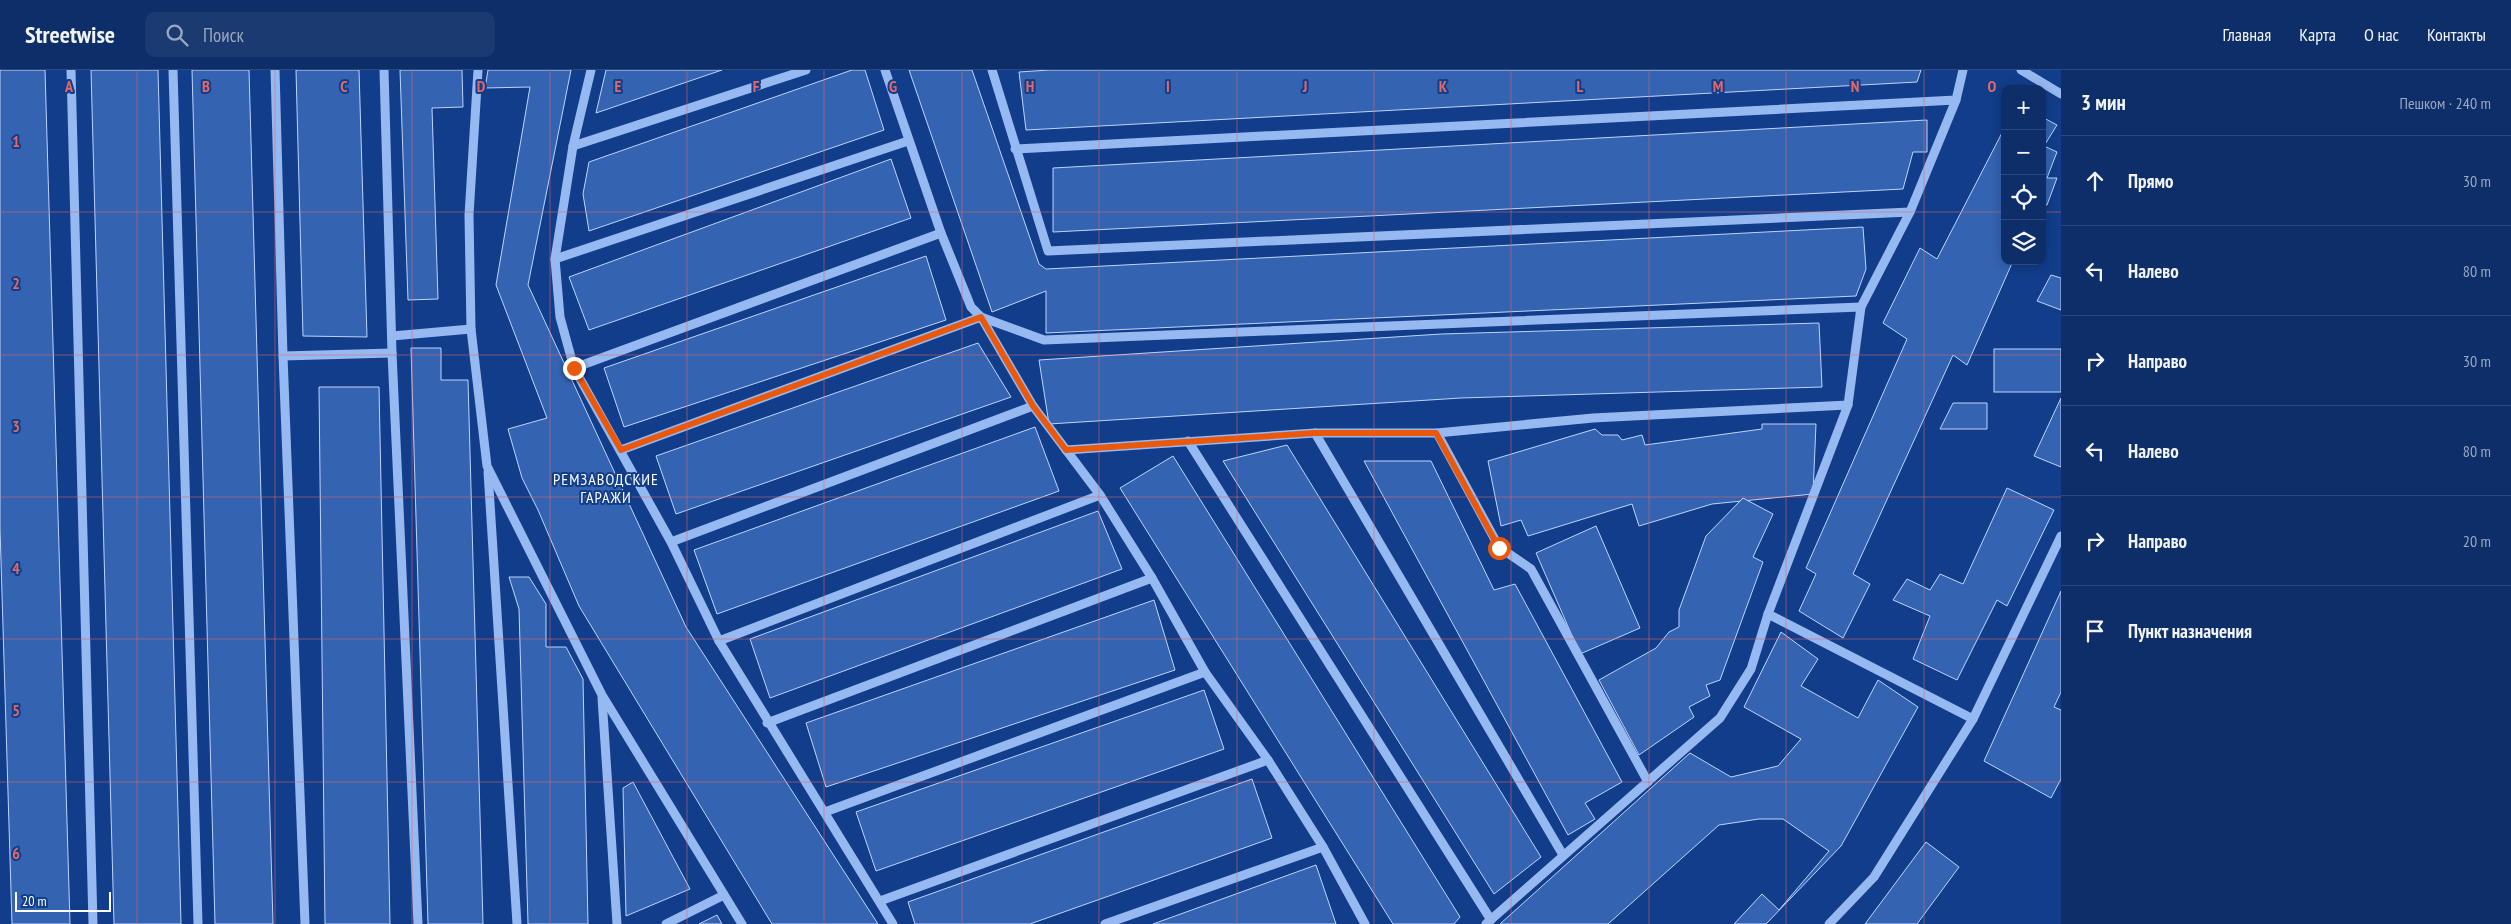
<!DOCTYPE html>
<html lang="ru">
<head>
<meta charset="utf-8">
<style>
	:root { --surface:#0d2e68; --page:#1b3a71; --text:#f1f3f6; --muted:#9aa8c0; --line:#2d4a7c }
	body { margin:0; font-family:"PT Sans Narrow",sans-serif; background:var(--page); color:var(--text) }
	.controls { position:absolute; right:15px; top:15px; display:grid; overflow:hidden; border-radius:10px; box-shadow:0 2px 12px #0003 }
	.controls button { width:45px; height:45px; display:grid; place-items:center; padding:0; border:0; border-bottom:1px solid var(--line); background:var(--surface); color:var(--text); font:25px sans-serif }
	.scale { position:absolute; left:15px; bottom:12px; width:96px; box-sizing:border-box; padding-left:5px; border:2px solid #fff; border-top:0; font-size:14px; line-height:18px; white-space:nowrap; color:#fff; -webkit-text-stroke:4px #113d8a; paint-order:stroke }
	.stop { position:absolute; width:15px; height:15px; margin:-11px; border:4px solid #ea580c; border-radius:50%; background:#fff }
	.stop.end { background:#ea580c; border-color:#fff; box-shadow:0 1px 5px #0008 }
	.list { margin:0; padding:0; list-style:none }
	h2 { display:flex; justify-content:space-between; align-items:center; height:65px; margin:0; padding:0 20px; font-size:21px }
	h2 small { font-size:16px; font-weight:400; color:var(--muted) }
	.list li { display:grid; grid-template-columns:32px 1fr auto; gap:15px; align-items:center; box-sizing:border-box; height:90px; padding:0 20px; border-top:1px solid var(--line) }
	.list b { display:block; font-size:19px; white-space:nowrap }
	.list em { font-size:16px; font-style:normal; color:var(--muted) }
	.icon { flex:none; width:28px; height:28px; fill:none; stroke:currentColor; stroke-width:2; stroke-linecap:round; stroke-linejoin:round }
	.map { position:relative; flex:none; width:2061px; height:854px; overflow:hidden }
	header { display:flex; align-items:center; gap:30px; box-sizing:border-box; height:70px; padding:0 25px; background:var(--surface); border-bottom:1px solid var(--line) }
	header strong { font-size:24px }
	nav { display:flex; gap:28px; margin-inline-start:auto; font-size:18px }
	.search { width:350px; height:45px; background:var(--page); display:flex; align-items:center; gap:12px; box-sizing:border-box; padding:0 18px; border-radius:10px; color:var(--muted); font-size:19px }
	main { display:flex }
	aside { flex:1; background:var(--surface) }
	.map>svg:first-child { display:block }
	.building { fill:#3463b2; stroke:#bdd5fd }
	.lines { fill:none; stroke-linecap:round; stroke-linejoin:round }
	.minor { stroke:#96b9f1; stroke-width:9 }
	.route { stroke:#ea580c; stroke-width:6 }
	.grid { fill:none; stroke:#e26868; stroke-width:1; stroke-opacity:0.55 }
	.labels { text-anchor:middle; stroke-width:4; stroke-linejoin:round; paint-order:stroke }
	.neighbourhood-label { font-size:16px; letter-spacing:1px; fill:#fff; stroke:#113d8a }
	.grid-label { font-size:16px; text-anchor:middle; font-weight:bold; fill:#e26868; stroke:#113d8a; stroke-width:4; stroke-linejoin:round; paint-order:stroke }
</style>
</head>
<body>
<header>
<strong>Streetwise</strong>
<div class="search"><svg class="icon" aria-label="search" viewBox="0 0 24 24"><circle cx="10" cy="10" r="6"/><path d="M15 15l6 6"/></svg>Поиск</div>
<nav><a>Главная</a><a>Карта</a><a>О нас</a><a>Контакты</a></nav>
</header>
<main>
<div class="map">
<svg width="2061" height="854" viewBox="0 0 2061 854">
	<rect width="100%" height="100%" fill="#113d8a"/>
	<g class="building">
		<polygon points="0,0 45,0 70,854 12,854 0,458"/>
		<polygon points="91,0 158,0 181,854 114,854"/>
		<polygon points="192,0 249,0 273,854 215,854"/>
		<polygon points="296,0 359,0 367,267 303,266"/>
		<polygon points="400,0 462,0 463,37 432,38 438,229 408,230"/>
		<polygon points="488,0 571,0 528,215 686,557 878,854 772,854 579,536 538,440 522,408 508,359 547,348 496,215 530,17 485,18"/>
		<polygon points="606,0 722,0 596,43"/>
		<polygon points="852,0 865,0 884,60 589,161 583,124 589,92"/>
		<polygon points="909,0 972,0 1039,194 1046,199 1863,157 1866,199 1856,226 1046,263 1046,221 992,242"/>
		<polygon points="1049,0 1921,0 1917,12 1026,60 1019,2"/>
		<polygon points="2042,47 2057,55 2044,76 2057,82 2047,108 2057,108 2047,135 2042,135"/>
		<polygon points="1927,50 1927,82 1913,82 1903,119 1053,162 1053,98"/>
		<polygon points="2005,57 2005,191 2013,191 1967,295 1953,285 1853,504 1870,514 1843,568 1799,541 1816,504 1806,498 1907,269 1883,253 1920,178 1937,189"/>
		<polygon points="891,89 911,148 589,260 569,207"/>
		<polygon points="926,186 946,250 624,357 604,298"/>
		<polygon points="2051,205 2061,208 2061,240 2037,231"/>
		<polygon points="1819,253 1822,317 1461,328 1049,354 1039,290 1441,264"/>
		<polygon points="978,273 1011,327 676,444 656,386"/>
		<polygon points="411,278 441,278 441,310 468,310 483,854 428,854"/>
		<rect x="1994" y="279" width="67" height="43"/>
		<polygon points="319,317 379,317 390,854 325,854"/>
		<polygon points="2061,328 2061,397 2034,386"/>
		<polygon points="1953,333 1987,333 1987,359 1940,359"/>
		<polygon points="1762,354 1816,354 1813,424 1712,434 1639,456 1632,434 1528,466 1521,450 1501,456 1488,391 1595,359 1602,365 1618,365 1622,370 1642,365 1645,375 1762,359"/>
		<polygon points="1035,357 1059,421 717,544 694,480"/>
		<polygon points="1287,375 1541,787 1494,824 1223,391"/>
		<polygon points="1173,386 1460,847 1454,854 1393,854 1120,418"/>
		<polygon points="1364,391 1431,391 1494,520 1515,514 1622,712 1585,733 1595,749 1568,765"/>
		<polygon points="2007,418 2054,440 2007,536 1997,530 1957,610 1913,589 1930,546 1893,530 1907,509 1930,520 1940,504 1963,514"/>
		<polygon points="1743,428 1773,444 1753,487 1763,492 1720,610 1706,615 1710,626 1689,637 1694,647 1639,685 1599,610 1656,578 1669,562 1679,557 1679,540 1706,466"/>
		<polygon points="1098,441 1122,499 770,628 750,569"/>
		<polygon points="1596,456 1640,558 1580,584 1536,483"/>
		<polygon points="509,507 529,507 546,534 546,577 566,577 583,609 588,854 528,854 519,539"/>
		<polygon points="2061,521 2061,622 2054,637 2061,640 2061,709 2051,728 1984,691"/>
		<polygon points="1154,530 1175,600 826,717 806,653"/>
		<polygon points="1781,562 1818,589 1801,616 1858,648 1878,610 1918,637 1841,776 1766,854 1734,854 1762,824 1779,840 1829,781 1783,749 1759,749 1719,755 1608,854 1500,854 1690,683 1731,707 1778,696 1801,669 1744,637"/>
		<polygon points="1204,620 1224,679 876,801 856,742"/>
		<polygon points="1252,709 1272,768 1030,854 915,854 908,832"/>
		<polygon points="633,712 690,819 626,846 623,718"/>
		<polygon points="1926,772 1959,797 1917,854 1865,854"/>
		<polygon points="1316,795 1336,854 1153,854"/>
		<polygon points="717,845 722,854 699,854"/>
	</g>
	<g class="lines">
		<g class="minor">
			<polyline points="71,0 93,854"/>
			<polyline points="173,0 198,854"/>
			<polyline points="275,0 283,286 305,854"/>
			<polyline points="384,0 392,283 418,854"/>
			<polyline points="478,0 469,145 471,259 487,396 602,625 742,854"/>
			<polyline points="591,0 573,76 555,189 560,247 574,298 671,472 719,571 893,854"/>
			<polyline points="885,0 941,163 971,237 981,247 1033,336 1100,425 1152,508 1205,602 1268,690 1323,777 1365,854"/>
			<polyline points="992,0 1048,181 1910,142"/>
			<polyline points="2021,0 2061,24"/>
			<polyline points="573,76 806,0"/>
			<polyline points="1015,79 1956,30"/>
			<polyline points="555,189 908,71"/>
			<polyline points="392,266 471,259"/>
			<polyline points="283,286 392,283"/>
			<polyline points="574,298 941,163"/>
			<polyline points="1315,363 1563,785"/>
			<polyline points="1437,363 1499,477 1531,499 1648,712"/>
			<polyline points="1188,371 1491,850"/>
			<polyline points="621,380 981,247 1044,270 1861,237"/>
			<polyline points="1066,380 1315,363 1437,363 1593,348 1848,335"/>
			<polyline points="488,402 517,854"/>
			<polyline points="671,472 1033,336"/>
			<polyline points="1768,544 1973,649"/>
			<polyline points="719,571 1100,425"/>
			<polyline points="602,628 617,854"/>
			<polyline points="767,653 1152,508"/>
			<polyline points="825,742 1205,602"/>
			<polyline points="880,831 1268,690"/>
			<polyline points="666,854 724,825"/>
			<polyline points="1105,854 1323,777"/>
			<polyline points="1486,854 1720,648 1751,599 1768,544 1848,335 1861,237 1910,142 1956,30 1963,0"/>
			<polyline points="1829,854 1874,807 1973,649 2061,466"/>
		</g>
	</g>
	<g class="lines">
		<polyline class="route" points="574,298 621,380 981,247 1033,336 1066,380 1315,363 1436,363 1499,478"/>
	</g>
	<path class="grid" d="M137 0V854M275 0V854M412 0V854M550 0V854M687 0V854M824 0V854M962 0V854M1099 0V854M1237 0V854M1374 0V854M1511 0V854M1649 0V854M1786 0V854M1924 0V854M0 142H2005M2042 142H2061M0 285H2061M0 427H2061M0 569H2061M0 712H2061"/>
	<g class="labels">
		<g class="neighbourhood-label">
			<text x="606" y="415">РЕМЗАВОДСКИЕ<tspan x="606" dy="18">ГАРАЖИ</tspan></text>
		</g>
	</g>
	<g class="grid-label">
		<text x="69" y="22">A</text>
		<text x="206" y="22">B</text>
		<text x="344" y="22">C</text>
		<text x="481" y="22">D</text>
		<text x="618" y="22">E</text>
		<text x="756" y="22">F</text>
		<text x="893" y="22">G</text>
		<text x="1030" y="22">H</text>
		<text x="1168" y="22">I</text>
		<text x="1305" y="22">J</text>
		<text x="1443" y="22">K</text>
		<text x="1580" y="22">L</text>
		<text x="1718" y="22">M</text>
		<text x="1855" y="22">N</text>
		<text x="1992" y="22">O</text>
		<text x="16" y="77">1</text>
		<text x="16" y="219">2</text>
		<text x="16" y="362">3</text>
		<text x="16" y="504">4</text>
		<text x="16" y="646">5</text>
		<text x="16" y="789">6</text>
	</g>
</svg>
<div class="controls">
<button>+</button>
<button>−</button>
<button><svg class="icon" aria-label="locate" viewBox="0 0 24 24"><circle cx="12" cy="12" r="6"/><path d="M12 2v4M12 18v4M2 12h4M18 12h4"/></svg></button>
<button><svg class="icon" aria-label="layers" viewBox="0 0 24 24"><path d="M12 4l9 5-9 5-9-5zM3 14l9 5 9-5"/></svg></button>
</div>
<div class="scale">20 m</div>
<div class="stop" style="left:1499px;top:478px"></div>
<div class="stop end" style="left:574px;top:298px"></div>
</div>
<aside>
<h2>3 мин<small>Пешком · 240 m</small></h2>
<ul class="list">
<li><svg class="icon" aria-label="ahead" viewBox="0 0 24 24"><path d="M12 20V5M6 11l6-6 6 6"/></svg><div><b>Прямо</b></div><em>30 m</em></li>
<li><svg class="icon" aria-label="left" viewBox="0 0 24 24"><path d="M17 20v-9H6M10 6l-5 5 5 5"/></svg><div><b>Налево</b></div><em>80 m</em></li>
<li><svg class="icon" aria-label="right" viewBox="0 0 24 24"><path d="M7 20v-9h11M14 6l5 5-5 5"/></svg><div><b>Направо</b></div><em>30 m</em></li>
<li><svg class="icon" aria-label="left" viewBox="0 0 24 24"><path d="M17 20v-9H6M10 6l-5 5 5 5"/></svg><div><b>Налево</b></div><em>80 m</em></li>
<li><svg class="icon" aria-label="right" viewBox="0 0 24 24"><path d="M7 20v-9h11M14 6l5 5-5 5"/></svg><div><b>Направо</b></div><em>20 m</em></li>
<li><svg class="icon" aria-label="arrive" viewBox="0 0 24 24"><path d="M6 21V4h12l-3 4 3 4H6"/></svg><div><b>Пункт назначения</b></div></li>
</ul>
</aside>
</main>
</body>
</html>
